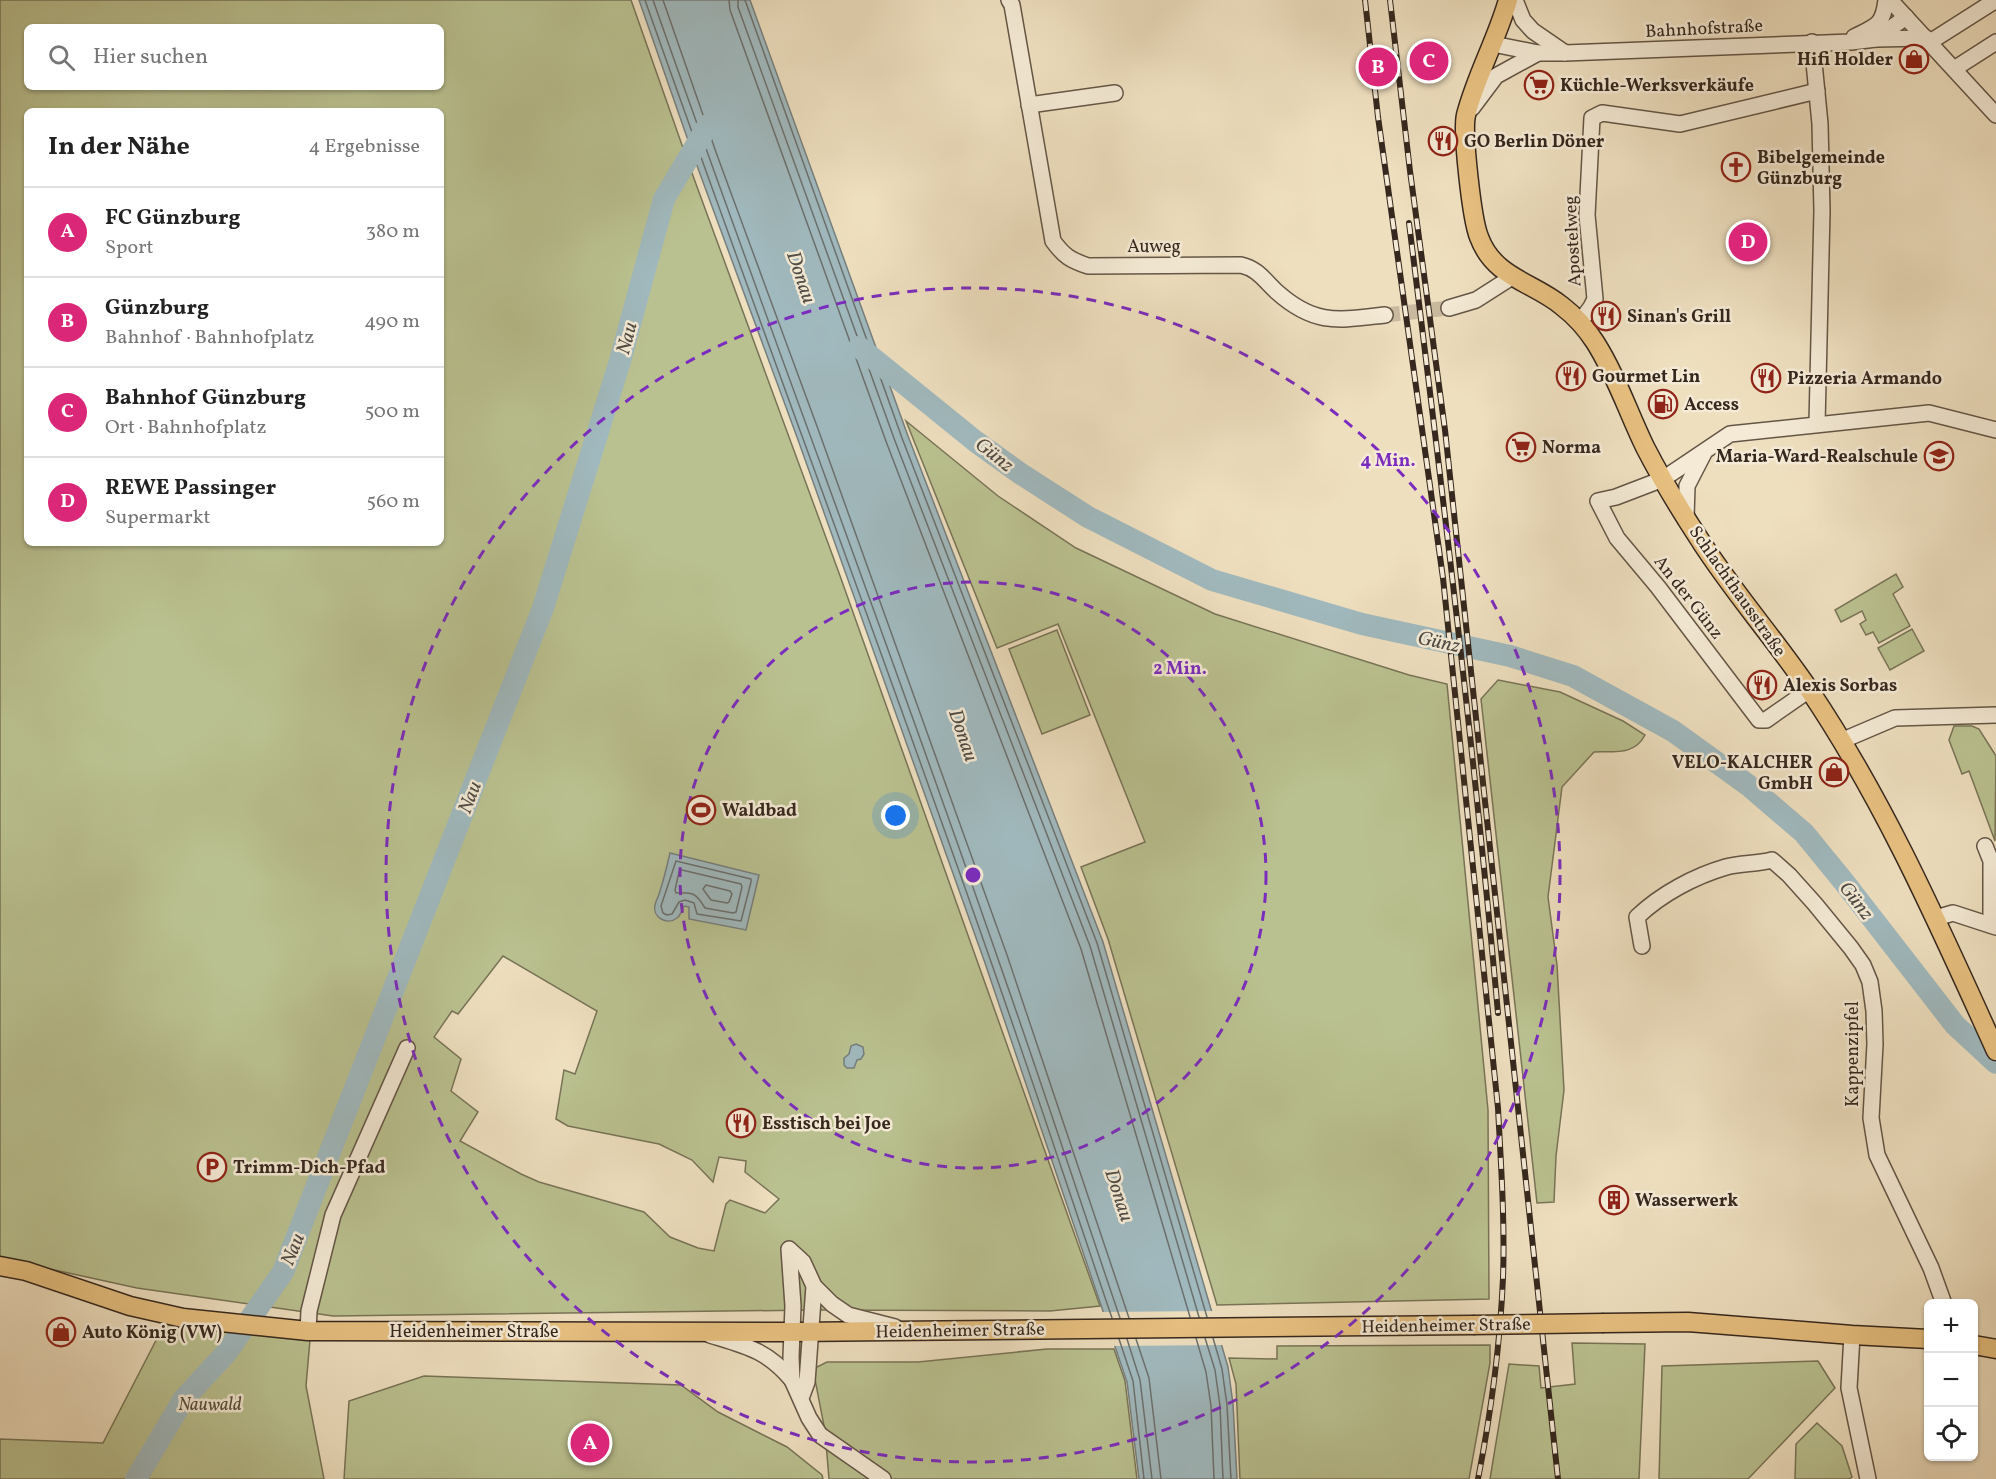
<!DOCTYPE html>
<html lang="de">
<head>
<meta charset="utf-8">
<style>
	:root { --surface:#fff; --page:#f2f2f2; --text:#222; --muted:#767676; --line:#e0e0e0; --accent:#db2777 }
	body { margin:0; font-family:Vollkorn,serif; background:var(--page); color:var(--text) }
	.controls { position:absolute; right:18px; bottom:18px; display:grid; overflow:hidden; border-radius:9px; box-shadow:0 2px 4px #0004 }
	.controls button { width:54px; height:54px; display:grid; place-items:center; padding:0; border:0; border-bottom:2px solid var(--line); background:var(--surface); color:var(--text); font:30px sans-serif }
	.you { position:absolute; left:896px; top:816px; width:21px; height:21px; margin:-15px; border:4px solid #fff; border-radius:50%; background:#1a73e8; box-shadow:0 0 0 9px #1a73e833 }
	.badge { display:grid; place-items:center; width:39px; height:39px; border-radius:50%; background:var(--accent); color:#fff; font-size:20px; font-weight:700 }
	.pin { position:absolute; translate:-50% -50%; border:3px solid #fff; box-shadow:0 2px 6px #0006 }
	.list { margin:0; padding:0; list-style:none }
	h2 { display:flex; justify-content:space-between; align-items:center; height:78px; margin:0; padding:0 24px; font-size:26px }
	h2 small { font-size:20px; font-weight:400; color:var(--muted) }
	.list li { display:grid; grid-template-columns:39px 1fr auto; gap:18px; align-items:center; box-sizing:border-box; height:90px; padding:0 24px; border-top:2px solid var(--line) }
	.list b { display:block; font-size:22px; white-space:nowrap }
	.list p { margin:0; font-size:20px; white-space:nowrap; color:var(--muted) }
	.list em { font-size:20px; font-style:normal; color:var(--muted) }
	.icon { flex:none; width:33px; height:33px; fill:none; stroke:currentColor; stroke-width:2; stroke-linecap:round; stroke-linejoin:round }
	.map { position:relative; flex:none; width:1996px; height:1479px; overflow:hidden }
	.search { position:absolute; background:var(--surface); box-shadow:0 2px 4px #0004; left:24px; top:24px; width:420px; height:66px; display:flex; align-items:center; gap:15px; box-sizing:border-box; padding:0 21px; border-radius:9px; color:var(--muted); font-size:22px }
	.panel { position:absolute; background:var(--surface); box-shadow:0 2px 4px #0004; left:24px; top:108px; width:420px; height:438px; border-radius:9px }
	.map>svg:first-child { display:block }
	.green { fill:#bac190; stroke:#787457; stroke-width:1.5; fill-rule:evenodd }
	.water { fill:#a0b9be; stroke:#767f7e; stroke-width:1.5 }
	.pier { fill:#eedfbf }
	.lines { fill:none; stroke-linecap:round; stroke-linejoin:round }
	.shore { stroke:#6b706e; stroke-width:1.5 }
	.river { stroke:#a0b9be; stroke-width:22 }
	.minor-tunnel { stroke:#c9ba9f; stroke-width:15; stroke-dasharray:15 8; stroke-linecap:butt }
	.minor-casing { stroke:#645646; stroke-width:18 }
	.major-casing { stroke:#36281e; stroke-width:21 }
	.minor { stroke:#f4ead5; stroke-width:15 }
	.major { stroke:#e7c080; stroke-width:18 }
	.rail-casing { stroke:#36281e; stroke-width:6 }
	.rail { stroke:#f4ead5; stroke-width:4; stroke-dasharray:11; stroke-linecap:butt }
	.major-bridge-casing { stroke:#36281e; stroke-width:21; stroke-linecap:butt }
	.major-bridge { stroke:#e7c080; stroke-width:18 }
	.ring { fill:none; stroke:#7b2cbf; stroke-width:3; stroke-dasharray:10 8 }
	.labels { text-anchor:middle; stroke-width:5; stroke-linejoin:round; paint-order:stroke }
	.street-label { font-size:18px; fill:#36281e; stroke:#f4ead5 }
	.poi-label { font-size:18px; font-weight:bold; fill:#36281e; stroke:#f4ead5; text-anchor:start }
	.park-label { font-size:18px; font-style:italic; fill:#574e3a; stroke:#f4ead5 }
	.water-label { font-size:20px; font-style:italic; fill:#504c46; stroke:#f4ead5 }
	.centre { fill:#7b2cbf; stroke:#f4ead5; stroke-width:3 }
	.ring-label { font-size:18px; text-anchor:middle; font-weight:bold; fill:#7b2cbf; stroke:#f4ead5; stroke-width:5; stroke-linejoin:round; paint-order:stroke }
</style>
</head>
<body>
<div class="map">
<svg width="1996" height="1479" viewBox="0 0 1996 1479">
	<rect width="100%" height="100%" fill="#eedfbf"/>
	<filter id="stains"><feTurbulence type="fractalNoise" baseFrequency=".00333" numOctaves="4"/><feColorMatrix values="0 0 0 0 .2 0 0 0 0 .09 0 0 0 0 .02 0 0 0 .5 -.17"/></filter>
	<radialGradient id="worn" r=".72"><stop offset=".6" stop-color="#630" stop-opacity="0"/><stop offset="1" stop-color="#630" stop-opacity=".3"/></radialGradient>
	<g class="green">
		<path d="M0 0H631L689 165 839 573 1100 1306 1050 1311 812 1310 333 1316 137 1288 0 1258ZM27 27H441V87H27ZM27 111H441V543H27ZM503 956 597 1011 575 1074 564 1070 556 1119 568 1126 659 1144 692 1160 713 1182 719 1157 746 1161 745 1172 779 1199 765 1213 730 1200 726 1204 714 1251 698 1248 670 1237 644 1212 539 1182 521 1174 460 1141 478 1112 451 1091 461 1059 434 1037 452 1011 458 1014Z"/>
		<polygon points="906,421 998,496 1076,548 1215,614 1409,675 1447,684 1488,1110 1489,1299 1217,1305 1108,939 1081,867 1145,842 1058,624 997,648"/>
		<polygon points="1896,574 1903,587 1893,594 1910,626 1879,643 1873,632 1866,635 1860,624 1866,620 1862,611 1841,622 1835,610"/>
		<polygon points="1912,629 1924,651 1890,670 1878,648"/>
		<polygon points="1057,630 1090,715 1042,734 1009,649"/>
		<path d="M1498 680 1560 692 1623 721 1645 735C1634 756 1614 751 1594 752L1562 787 1548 897 1557 965 1564 1090 1556 1156 1554 1202 1537 1203 1481 699Z"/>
		<polygon points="1954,726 1972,726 1979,729 1996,756 1995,841 1969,771 1962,774 1949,740"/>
		<polygon points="165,1323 310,1340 306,1386 324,1479 0,1479 0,1439 103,1443"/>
		<polygon points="1572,1343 1645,1344 1639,1479 1490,1479 1509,1364 1539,1366 1541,1388 1575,1384"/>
		<polygon points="1490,1345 1490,1363 1469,1479 1240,1479 1236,1384 1229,1358 1277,1359 1277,1346"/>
		<polygon points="1047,1349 1114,1349 1125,1381 1137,1479 829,1479 825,1431 813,1369 827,1362 918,1362"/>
		<polygon points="1818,1361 1835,1388 1748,1479 1659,1479 1662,1366"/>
		<polygon points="424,1376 681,1385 718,1412 787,1447 822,1475 823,1479 344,1479 349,1401"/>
		<polygon points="1817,1423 1842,1446 1852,1477 1849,1479 1795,1479 1796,1444"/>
	</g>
	<g class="water">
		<polygon points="639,0 750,0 908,436 1103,942 1228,1367 1233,1404 1237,1479 1139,1479 1127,1382 985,963 797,437 696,163"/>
		<path d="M670 853 759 875 746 930 689 919V907L684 906C682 910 681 915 677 918 667 926 652 917 655 905 656 900 659 896 660 891 664 879 667 866 670 853Z"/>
		<polygon points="856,1044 863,1047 864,1054 861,1059 857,1060 854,1068 847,1068 844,1065 844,1058 849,1054 851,1046"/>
	</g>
	<polygon class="pier" points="1215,1311 1225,1345 1112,1346 1100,1312"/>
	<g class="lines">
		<g class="shore">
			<path d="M645 0C758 321 878 638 990 959 1032 1078 1071 1198 1112 1318"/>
			<path d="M653 0C766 321 887 638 998 959 1040 1078 1079 1198 1120 1318"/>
			<polyline points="663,0 717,155 818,429 1007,955 1129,1318"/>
			<polyline points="729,0 730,10 887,444 1081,949 1190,1317"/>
			<polyline points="738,0 738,7 895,441 1090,946 1199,1317"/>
			<polyline points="745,0 902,438 1097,943 1207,1317"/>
			<polygon points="676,861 751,879 751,882 741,921 697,914 694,903 685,900 679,902 672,914 667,915 663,913 661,906"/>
			<path d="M682 870 741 884 742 887 736 912 733 913 705 908C696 893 693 892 676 893L675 890 679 872Z"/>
			<polygon points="706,885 730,891 732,894 729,902 727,903 711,900 703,889"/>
			<polyline points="1196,1338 1206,1372 1211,1406 1214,1479"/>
			<polyline points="1205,1338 1215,1370 1220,1406 1223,1479"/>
			<polyline points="1213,1338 1222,1369 1227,1405 1231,1479"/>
			<polyline points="1119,1339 1133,1381 1144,1479"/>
			<polyline points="1127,1339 1140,1380 1152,1479"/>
			<polyline points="1136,1339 1149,1378 1161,1479"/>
		</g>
		<g class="river">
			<polyline points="859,347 975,441 1021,474 1088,517 1212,580 1362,624 1510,656 1573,676 1673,731 1748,785 1804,833 1844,882 1955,1025 1996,1063"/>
			<polyline points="136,1479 183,1400 227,1352 283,1272 543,608 620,361 664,199 708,125"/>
		</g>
		<polyline class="minor-tunnel" points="1385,315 1449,308"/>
		<g class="minor-casing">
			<g id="minor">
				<path d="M1009 0 1012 5 1053 241C1064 256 1070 260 1088 266L1241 265C1258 269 1264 280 1277 292 1315 326 1339 320 1385 315"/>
				<polyline points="1515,0 1523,20 1533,31 1565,53"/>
				<polyline points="1890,0 1996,115"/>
				<path d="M1854 37C1876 26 1883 26 1886 0"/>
				<polyline points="1876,39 1906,17"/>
				<polyline points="1812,42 1820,124 1822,211 1817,424"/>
				<polyline points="1930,42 1996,0"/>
				<polyline points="1493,44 1538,53 1565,53 1851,42 1876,39 1926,38"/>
				<polyline points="1954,69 1996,42"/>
				<polyline points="1029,105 1115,93"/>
				<polyline points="1472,108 1496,76 1538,53"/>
				<polyline points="1449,308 1476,300 1512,277"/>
				<polyline points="1580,322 1591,307 1595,299 1587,215 1592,118 1602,113 1680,124 1817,91"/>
				<polyline points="1686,518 1687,486 1704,453"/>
				<polyline points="1809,690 1766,720 1759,720 1658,587 1617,538 1598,501 1616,497 1663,479 1730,434 1929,413 1996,430"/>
				<polyline points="1841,741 1895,718 1996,715"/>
				<polyline points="1985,846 1991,861 1991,925"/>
				<polyline points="1936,918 1953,913 1996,927"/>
				<path d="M1642 946 1637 917C1661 894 1695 876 1726 867 1741 863 1757 864 1772 860L1789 875 1815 904 1851 948 1863 965 1870 982 1874 1011 1875 1044 1871 1118 1877 1155 1931 1268 1944 1304"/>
				<polyline points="814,1286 832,1304 848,1315 895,1327"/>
				<polyline points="308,1331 309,1311 333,1215 407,1048"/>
				<path d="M710 1335C746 1346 767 1350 792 1380"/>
				<polyline points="1852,1335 1849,1388 1868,1479"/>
				<polyline points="801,1398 807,1382 814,1286 803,1262 789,1249 793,1306 791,1357 792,1380 809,1418 820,1435 883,1479"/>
			</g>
		</g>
		<g class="major-casing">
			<g id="major">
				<path d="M1508 0C1497 39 1476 76 1466 115 1462 133 1472 220 1479 237 1494 278 1533 282 1562 306 1575 316 1586 328 1595 342 1616 375 1628 412 1645 447 1661 478 1679 508 1698 537 1732 591 1775 639 1810 691 1886 804 1940 928 1996 1051"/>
				<polyline points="0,1266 26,1271 130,1306 183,1318 308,1331 793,1332 1473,1325"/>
				<polyline points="1604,1323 1688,1322 1852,1335 1928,1339"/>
				<polyline points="1974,1345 1996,1349"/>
			</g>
		</g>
		<use href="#minor" class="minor"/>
		<use href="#major" class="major"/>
		<g class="rail-casing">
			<g id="rail">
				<path d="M1365 0 1378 117 1443 578 1498 1108C1501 1165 1505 1222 1503 1278 1500 1346 1491 1413 1478 1479"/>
				<polyline points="1390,0 1410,171 1445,430 1558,1479"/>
				<path d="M1409 223C1442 486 1474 750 1498 1013"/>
			</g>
		</g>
		<use href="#rail" class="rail"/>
		<g class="major-bridge-casing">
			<polyline id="major-bridge" points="1473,1325 1604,1323"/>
		</g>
		<use href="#major-bridge" class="major-bridge"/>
	</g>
	<g class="ring">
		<circle cx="973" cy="875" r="293"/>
		<circle cx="973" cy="875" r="587"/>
	</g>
	<defs>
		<g id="shop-ring" transform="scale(1.5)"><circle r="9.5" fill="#f4ead5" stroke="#8f2418" stroke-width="1.5"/><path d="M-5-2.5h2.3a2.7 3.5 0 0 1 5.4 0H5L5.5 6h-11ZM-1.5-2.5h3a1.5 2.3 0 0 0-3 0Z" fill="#8f2418"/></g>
		<g id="supermarket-ring" transform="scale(1.5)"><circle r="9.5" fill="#f4ead5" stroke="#8f2418" stroke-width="1.5"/><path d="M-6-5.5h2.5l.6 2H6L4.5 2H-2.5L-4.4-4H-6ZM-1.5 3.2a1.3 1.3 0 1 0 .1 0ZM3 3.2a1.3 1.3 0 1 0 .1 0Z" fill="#8f2418"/></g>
		<g id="restaurant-ring" transform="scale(1.5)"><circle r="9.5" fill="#f4ead5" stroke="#8f2418" stroke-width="1.5"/><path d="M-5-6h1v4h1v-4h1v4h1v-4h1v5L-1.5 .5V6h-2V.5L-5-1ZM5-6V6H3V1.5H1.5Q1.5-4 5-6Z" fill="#8f2418"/></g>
		<g id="church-ring" transform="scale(1.5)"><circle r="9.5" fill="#f4ead5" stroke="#8f2418" stroke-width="1.5"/><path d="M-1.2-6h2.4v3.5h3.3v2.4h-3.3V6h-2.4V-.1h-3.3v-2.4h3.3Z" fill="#8f2418"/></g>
		<g id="fuel-ring" transform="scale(1.5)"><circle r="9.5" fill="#f4ead5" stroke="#8f2418" stroke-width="1.5"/><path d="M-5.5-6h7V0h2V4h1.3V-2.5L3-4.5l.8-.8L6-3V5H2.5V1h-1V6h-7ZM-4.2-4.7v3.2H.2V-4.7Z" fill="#8f2418"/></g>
		<g id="school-ring" transform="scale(1.5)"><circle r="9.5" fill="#f4ead5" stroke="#8f2418" stroke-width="1.5"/><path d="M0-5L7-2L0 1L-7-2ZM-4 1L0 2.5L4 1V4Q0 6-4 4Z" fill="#8f2418"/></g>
		<g id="stadium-ring" transform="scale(1.5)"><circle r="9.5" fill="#f4ead5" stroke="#8f2418" stroke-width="1.5"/><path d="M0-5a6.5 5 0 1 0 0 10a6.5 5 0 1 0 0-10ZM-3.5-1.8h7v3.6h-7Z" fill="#8f2418"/></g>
		<g id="parking-ring" transform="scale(1.5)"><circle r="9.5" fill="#f4ead5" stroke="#8f2418" stroke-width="1.5"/><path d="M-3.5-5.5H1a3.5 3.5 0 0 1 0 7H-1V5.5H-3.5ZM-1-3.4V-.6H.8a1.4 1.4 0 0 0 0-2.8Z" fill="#8f2418"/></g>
		<g id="building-ring" transform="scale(1.5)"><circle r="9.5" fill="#f4ead5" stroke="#8f2418" stroke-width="1.5"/><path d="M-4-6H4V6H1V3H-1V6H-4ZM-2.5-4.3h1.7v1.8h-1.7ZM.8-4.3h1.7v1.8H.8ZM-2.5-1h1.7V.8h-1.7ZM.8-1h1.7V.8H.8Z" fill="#8f2418"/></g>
	</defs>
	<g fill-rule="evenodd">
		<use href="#shop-ring" x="1914" y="59"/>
		<use href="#supermarket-ring" x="1539" y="85"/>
		<use href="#restaurant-ring" x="1443" y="141"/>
		<use href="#church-ring" x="1736" y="167"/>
		<use href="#restaurant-ring" x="1606" y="316"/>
		<use href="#restaurant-ring" x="1571" y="376"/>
		<use href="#restaurant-ring" x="1766" y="378"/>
		<use href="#fuel-ring" x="1663" y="404"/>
		<use href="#supermarket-ring" x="1521" y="447"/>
		<use href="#school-ring" x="1939" y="456"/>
		<use href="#restaurant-ring" x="1762" y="685"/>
		<use href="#shop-ring" x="1834" y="772"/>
		<use href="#stadium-ring" x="701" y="810"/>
		<use href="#restaurant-ring" x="741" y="1123"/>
		<use href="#parking-ring" x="212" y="1167"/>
		<use href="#building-ring" x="1614" y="1200"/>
		<use href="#shop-ring" x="61" y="1332"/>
	</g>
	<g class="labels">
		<g class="street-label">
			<text transform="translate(1704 28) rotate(-3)" y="6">Bahnhofstraße</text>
			<text transform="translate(1572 241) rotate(-93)" y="6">Apostelweg</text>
			<text x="1154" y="252">Auweg</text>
			<text transform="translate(1738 591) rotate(55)" y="6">Schlachthausstraße</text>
			<text transform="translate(1689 597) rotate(52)" y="6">An der Günz</text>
			<text transform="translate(1852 1054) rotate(-90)" y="6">Kappenzipfel</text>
			<text transform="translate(1446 1325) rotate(-1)" y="6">Heidenheimer Straße</text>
			<text transform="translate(960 1330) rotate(-1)" y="6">Heidenheimer Straße</text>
			<text x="474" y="1337">Heidenheimer Straße</text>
		</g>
		<g class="poi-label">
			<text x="1893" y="65" text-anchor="end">Hifi Holder</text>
			<text x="1560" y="91">Küchle-Werksverkäufe</text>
			<text x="1464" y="147">GO Berlin Döner</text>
			<text x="1757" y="163">Bibelgemeinde<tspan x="1757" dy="21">Günzburg</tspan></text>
			<text x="1627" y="322">Sinan's Grill</text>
			<text x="1592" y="382">Gourmet Lin</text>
			<text x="1787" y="384">Pizzeria Armando</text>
			<text x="1684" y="410">Access</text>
			<text x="1542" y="453">Norma</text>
			<text x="1918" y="462" text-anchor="end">Maria-Ward-Realschule</text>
			<text x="1783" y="691">Alexis Sorbas</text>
			<text x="1813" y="768" text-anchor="end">VELO-KALCHER<tspan x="1813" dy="21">GmbH</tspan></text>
			<text x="722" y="816">Waldbad</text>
			<text x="762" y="1129">Esstisch bei Joe</text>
			<text x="233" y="1173">Trimm-Dich-Pfad</text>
			<text x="1635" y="1206">Wasserwerk</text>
			<text x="82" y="1338">Auto König (VW)</text>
		</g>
		<g class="park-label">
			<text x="210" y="1410">Nauwald</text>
		</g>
		<g class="water-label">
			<text transform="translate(802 277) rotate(71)" y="7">Donau</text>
			<text transform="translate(626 338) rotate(-75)" y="7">Nau</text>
			<text transform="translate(995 454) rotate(38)" y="7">Günz</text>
			<text transform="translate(1439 641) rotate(12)" y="7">Günz</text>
			<text transform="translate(964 735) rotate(71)" y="7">Donau</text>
			<text transform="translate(469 797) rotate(-69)" y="7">Nau</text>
			<text transform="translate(1857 900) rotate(52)" y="7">Günz</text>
			<text transform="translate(1120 1195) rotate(72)" y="7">Donau</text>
			<text transform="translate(292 1249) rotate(-68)" y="7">Nau</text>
		</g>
	</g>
	<circle cx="973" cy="875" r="9" class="centre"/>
	<g class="ring-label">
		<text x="1388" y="466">4 Min.</text>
		<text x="1180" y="674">2 Min.</text>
	</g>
	<rect width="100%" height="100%" filter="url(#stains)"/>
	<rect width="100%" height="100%" fill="url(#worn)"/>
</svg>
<div class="controls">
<button>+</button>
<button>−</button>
<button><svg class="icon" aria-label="locate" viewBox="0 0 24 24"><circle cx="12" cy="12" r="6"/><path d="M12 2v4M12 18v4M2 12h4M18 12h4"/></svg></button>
</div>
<div class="you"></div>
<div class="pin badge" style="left:590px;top:1443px">A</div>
<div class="pin badge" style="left:1378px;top:67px">B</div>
<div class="pin badge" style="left:1429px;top:61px">C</div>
<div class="pin badge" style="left:1748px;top:242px">D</div>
<div class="search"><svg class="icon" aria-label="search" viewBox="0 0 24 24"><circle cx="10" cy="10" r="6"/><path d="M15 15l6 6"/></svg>Hier suchen</div>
<section class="panel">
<h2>In der Nähe<small>4 Ergebnisse</small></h2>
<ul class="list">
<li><span class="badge">A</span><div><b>FC Günzburg</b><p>Sport</p></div><em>380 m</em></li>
<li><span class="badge">B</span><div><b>Günzburg</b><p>Bahnhof · Bahnhofplatz</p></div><em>490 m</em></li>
<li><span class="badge">C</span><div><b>Bahnhof Günzburg</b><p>Ort · Bahnhofplatz</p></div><em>500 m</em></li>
<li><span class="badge">D</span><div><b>REWE Passinger</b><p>Supermarkt</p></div><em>560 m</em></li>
</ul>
</section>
</div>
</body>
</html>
